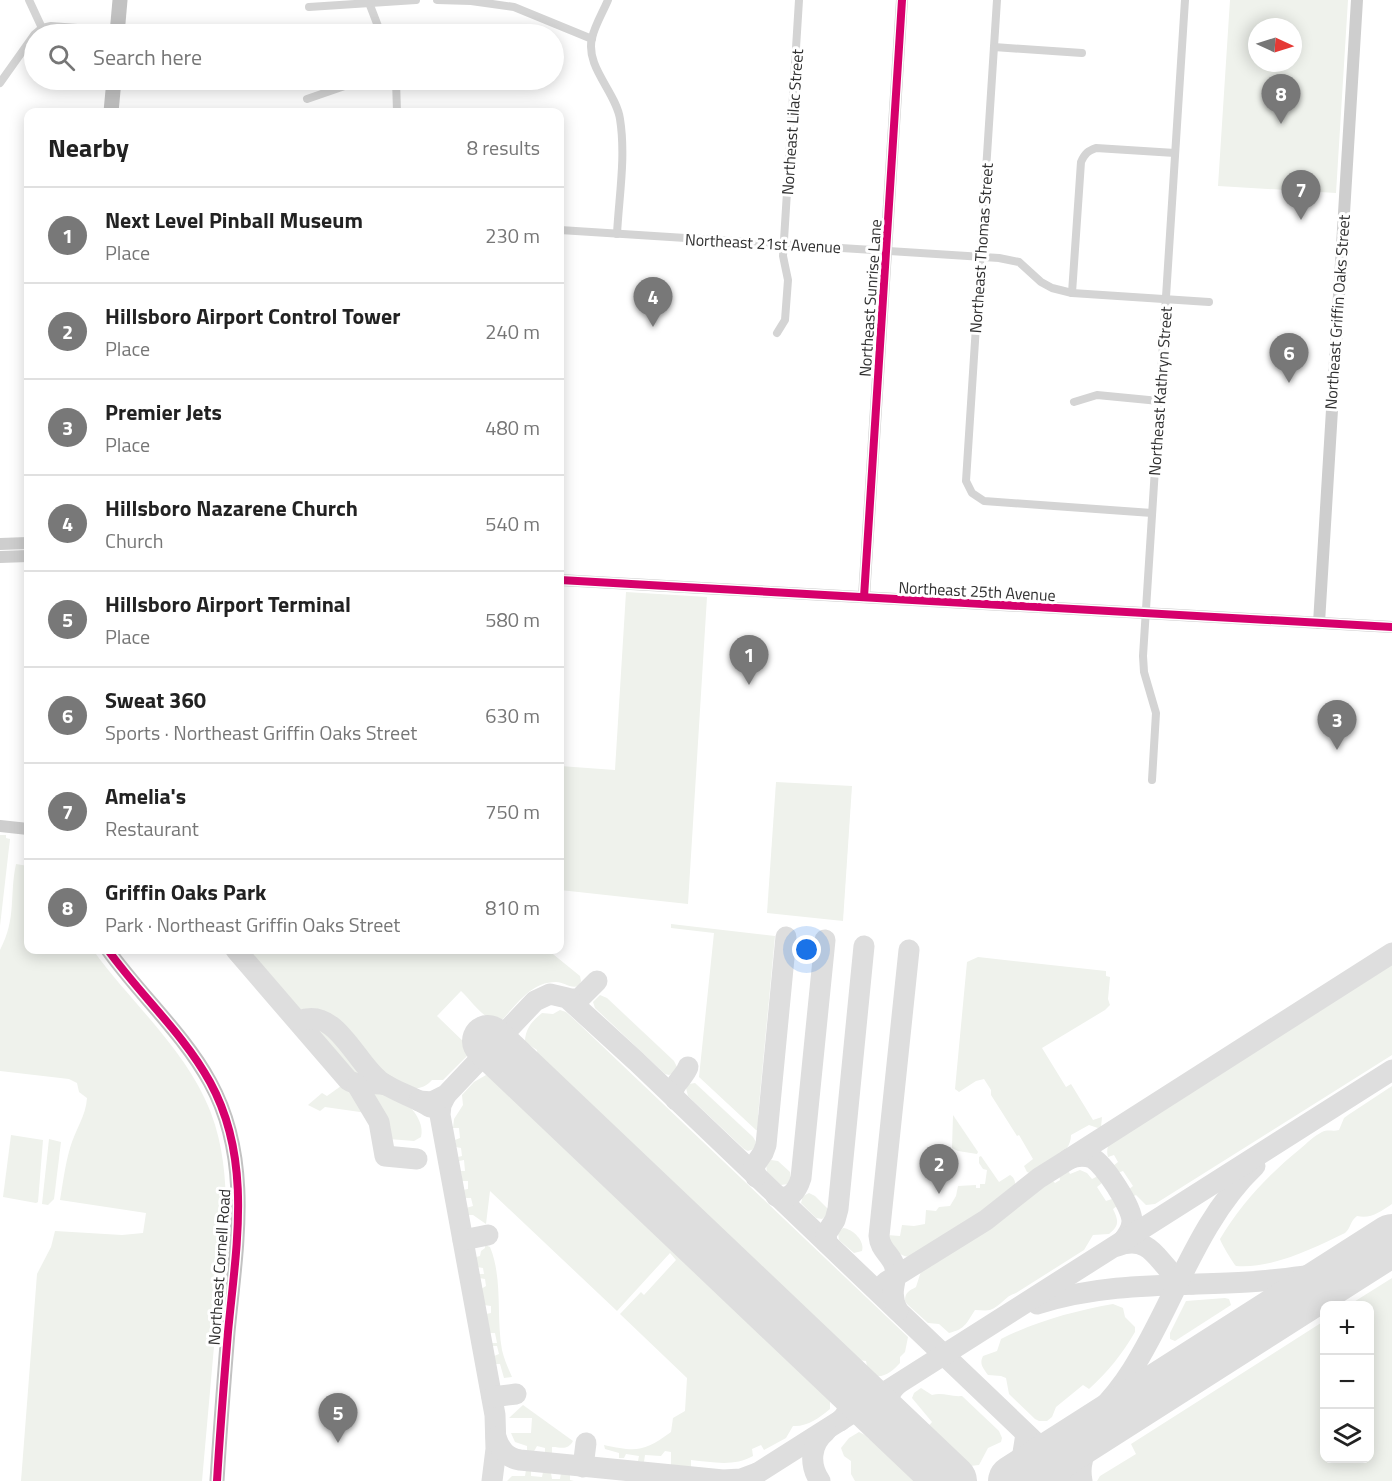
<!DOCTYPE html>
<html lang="en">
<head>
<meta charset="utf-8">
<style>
	:root { --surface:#fff; --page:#f6f6f6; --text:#222; --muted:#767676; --line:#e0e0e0; --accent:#787878 }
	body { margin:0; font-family:"Titillium Web",sans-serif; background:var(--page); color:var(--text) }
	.controls { position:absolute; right:18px; bottom:18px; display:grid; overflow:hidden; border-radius:12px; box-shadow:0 3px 15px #0003 }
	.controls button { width:54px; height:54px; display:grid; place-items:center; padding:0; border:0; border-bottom:2px solid var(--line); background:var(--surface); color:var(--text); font:30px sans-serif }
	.compass { position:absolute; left:1248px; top:18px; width:54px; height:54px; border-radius:50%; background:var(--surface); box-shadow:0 3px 15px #0003; rotate:94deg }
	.you { position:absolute; left:807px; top:950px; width:21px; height:21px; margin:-15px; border:4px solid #fff; border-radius:50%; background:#1a73e8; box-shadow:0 0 0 9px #1a73e833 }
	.badge { display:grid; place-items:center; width:39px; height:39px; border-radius:50%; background:var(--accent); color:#fff; font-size:20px; font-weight:700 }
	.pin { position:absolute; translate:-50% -50px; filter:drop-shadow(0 2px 3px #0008) }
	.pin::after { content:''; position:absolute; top:32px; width:21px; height:18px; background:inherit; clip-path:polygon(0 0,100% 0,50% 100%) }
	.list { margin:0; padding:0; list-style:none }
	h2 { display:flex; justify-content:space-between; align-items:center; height:78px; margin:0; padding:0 24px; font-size:26px }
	h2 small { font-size:20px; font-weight:400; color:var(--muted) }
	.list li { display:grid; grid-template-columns:39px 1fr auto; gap:18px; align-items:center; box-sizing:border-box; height:96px; padding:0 24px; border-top:2px solid var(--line) }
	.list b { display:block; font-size:22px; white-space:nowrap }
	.list p { margin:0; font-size:20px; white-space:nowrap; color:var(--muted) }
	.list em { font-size:20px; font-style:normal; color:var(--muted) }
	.icon { flex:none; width:33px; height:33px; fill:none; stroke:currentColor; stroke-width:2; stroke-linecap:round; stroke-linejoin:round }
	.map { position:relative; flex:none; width:1392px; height:1481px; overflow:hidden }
	.search { position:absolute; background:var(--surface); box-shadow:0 3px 15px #0003; left:24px; top:24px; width:540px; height:66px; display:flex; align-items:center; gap:15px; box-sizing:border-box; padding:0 21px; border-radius:33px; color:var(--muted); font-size:22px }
	.panel { position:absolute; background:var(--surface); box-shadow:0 3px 15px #0003; left:24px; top:108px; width:540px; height:846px; border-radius:12px }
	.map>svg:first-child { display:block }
	.green { fill:#eff2ec; fill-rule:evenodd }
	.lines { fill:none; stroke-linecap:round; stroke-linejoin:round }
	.taxiway { stroke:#dedede; stroke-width:21 }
	.runway { stroke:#dedede; stroke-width:52 }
	.street { stroke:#d4d4d4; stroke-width:8 }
	.secondary { stroke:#cecece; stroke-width:12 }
	.highway { stroke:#c2c2c2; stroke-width:15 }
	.cycleway-casing { stroke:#fff; stroke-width:11 }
	.cycleway { stroke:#d6006c; stroke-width:8 }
	.labels { text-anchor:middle; stroke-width:6; stroke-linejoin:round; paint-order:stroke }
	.street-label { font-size:16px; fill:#303030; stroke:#fff }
</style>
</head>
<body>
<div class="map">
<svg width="1392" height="1481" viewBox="0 0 1392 1481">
	<rect width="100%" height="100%" fill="#fff"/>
	<g class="green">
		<path d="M1230 0H1348L1336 193 1218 186ZM1257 27H1293V63H1257Z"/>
		<polygon points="626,592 707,597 688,904 560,890 560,766 615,770"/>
		<polygon points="776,782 852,786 843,921 767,913"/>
		<polygon points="0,835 6,835 6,838 10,839 0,926"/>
		<path d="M16 864 28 866V950H93C131 1003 187 1050 211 1113 223 1145 226 1178 226 1212L202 1481H21L37 1274 51 1247 55 1231 122 1235 143 1233 146 1213 60 1200C63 1183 65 1165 70 1148 75 1130 86 1116 87 1098L79 1092 77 1083 69 1079 0 1071V950C17 917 9 897 16 864Z"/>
		<polygon points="671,924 775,936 758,1115 763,1118 762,1128 760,1131 756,1130 699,1077 714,933 671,928"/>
		<path d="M248 950H548L580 976 581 981 579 986C570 989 564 982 556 982 531 982 517 1004 502 1020 487 1025 471 1000 461 991L437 1016 468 1046 469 1054 443 1080H432C419 1096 395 1086 381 1075 363 1063 350 1037 334 1021L325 1016 298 1009Z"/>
		<path d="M978 957 1106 971V976L1110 977 1108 999 1110 1005 1105 1010 1042 1048 1066 1087 1071 1084 1093 1120 1102 1117 1101 1127 1098 1128 1089 1125 1071 1135C1071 1155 1046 1165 1032 1174L1027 1172 1024 1166 1033 1159 1019 1135 1017 1136 991 1095V1090L984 1079 976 1081 959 1092 955 1089 967 962Z"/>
		<path d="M1392 963V1055L1155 1204 1146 1205 1136 1195 1132 1197 1128 1190 1133 1186 1123 1171 1117 1173 1113 1166 1118 1162 1114 1155 1108 1157C1106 1150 1108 1145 1111 1139Z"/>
		<polygon points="600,995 607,998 674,1061 677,1067 674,1073 669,1075 665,1074 595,1008 593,1002"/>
		<path d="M560 1010 566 1012 577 1022 908 1337 905 1352 900 1357V1363C892 1372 878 1383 868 1371L866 1361 851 1359 810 1322 582 1106 538 1060 537 1050 525 1042C525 1029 532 1021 542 1013L553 1014Z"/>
		<polygon points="309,1023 319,1024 328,1029 369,1076 361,1077 353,1074"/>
		<path d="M486 1075 497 1079 500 1087 514 1089 814 1375 819 1381 821 1392 830 1397V1409C819 1418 807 1427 793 1426L786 1438 764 1450 761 1445 752 1449 753 1456C734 1467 712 1462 691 1460V1467L671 1465V1452L665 1451 661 1456 645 1455 644 1462 638 1461 639 1456 626 1454 624 1458H619V1453L605 1449 604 1445C636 1452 644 1452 671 1432L673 1418 685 1411 687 1378 620 1314 641 1292 644 1295 676 1260 670 1253 617 1311 490 1191 486 1224 473 1215H468L466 1208 473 1206 471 1198H465L463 1190 468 1189V1181H462L461 1171H465L464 1160 459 1161 458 1157 462 1156 461 1148 456 1147 455 1140 460 1138 459 1128H453L454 1119 463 1105 462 1095 474 1082Z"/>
		<polygon points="695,1083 753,1137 756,1142 754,1149 748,1151 744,1149 688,1096 686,1088 689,1084"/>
		<polygon points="341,1086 353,1091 367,1113 325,1107 320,1111 308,1105 322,1093 327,1096"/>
		<path d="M1392 1086V1204C1380 1212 1371 1219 1357 1216 1350 1221 1351 1228 1345 1233 1314 1248 1272 1269 1236 1266 1233 1263 1221 1243 1220 1239 1241 1204 1268 1175 1300 1149 1307 1143 1314 1136 1322 1132 1328 1129 1333 1132 1339 1130L1344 1118 1348 1115Z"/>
		<path d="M375 1089C396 1089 427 1116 421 1137L414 1141 389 1139 385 1119 369 1093V1091Z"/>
		<polygon points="953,1115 978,1152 977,1154 958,1151 952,1148"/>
		<polygon points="11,1135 43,1140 38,1202 36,1203 3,1197"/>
		<polygon points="49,1139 61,1142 54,1199 48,1205 42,1204"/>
		<path d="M981 1156 999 1182 1010 1175C1015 1178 1016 1183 1015 1189L978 1216 917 1256C905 1260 897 1252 888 1244L887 1235 900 1236 902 1225 914 1226 925 1224 926 1210 936 1211 939 1207 950 1206 956 1196 958 1186 976 1185V1188H980V1184H985L987 1170 983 1169 979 1163V1157Z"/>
		<polygon points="771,1160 778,1161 790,1172 791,1180 788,1184 781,1185 767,1172 766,1165"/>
		<path d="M1067 1168 1070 1174 1080 1170 1087 1173 1092 1179 1098 1176 1102 1183 1097 1187 1106 1201 1112 1199 1117 1206 1113 1209C1119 1221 1119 1226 1109 1234L1093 1235 1084 1250 1016 1293C1005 1296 1001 1306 990 1310 986 1311 980 1310 975 1310 967 1322 966 1329 949 1333L939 1324 928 1323 907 1304 905 1301C905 1292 909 1291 916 1287L922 1268 999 1219 1050 1180 1051 1179 1055 1183 1060 1180 1059 1173Z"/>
		<polygon points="809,1193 815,1196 828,1209 828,1214 822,1219 816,1218 801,1203 803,1196"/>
		<path d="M843 1228C853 1229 865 1241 862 1251L854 1253 839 1240 838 1233Z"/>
		<path d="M485 1245 490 1247C503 1279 496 1316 502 1350 504 1359 508 1368 512 1377L504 1378 500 1364H495L494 1356 499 1354 497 1346H492L491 1343H497L495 1333H490L486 1314 491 1313V1306L484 1305 481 1289 486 1286 485 1279 479 1278V1274H484L483 1268 477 1267 476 1257 480 1256 481 1251 485 1248Z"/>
		<polygon points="1392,1278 1392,1481 1097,1481 1100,1476 1136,1454 1131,1444 1324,1321 1324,1458 1370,1458 1370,1306 1349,1305"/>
		<polygon points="1225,1298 1229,1299 1231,1305 1175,1341 1170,1339 1170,1333 1186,1301"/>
		<path d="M1113 1304 1123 1308 1125 1317 1135 1327V1332C1123 1353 1107 1373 1089 1389L1083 1385 1056 1407 1052 1417 1047 1421H1039L1035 1419 1009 1394 1006 1378 1001 1376 988 1375C983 1368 979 1364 983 1356L997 1351 1001 1339C1037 1321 1074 1311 1113 1304Z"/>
		<path d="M921 1388 932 1395C943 1392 950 1397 962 1396L999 1431 1002 1438 1001 1442 988 1448 979 1465 970 1466 965 1464 927 1428 932 1422 912 1398 914 1393Z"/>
		<path d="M523 1405 573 1441C567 1451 562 1447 552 1447V1454H545V1448L537 1446 533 1453 527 1452V1446L515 1442 511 1433H531L532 1418H509Z"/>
		<polygon points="859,1432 865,1435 869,1439 883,1443 924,1481 855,1481 851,1474 851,1461 844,1456 841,1448 849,1438"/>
		<polygon points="526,1470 531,1470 531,1476 542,1477 543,1472 551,1473 552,1479 560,1479 561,1473 570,1474 570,1480 574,1481 507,1481 512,1476 525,1476"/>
	</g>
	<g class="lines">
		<g class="taxiway">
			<path d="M236 950 348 1080C360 1088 373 1081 386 1085"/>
			<polyline points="569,999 579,999 597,981"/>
			<path d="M299 1021C336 1006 355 1062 380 1081 395 1092 415 1097 430 1107"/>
			<polyline points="357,1085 379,1122 385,1156 417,1159"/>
			<polyline points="446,1095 441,1105 440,1115 495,1415 496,1449 492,1481"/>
			<path d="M676 1100C667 1087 684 1079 688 1067"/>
			<polyline points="419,1101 432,1102 446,1095 535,1001 550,994 567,998 636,1061 1076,1481"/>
			<path d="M1069 1159C1076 1156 1084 1155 1092 1158 1104 1164 1132 1207 1132 1221 1132 1229 1127 1236 1122 1242"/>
			<polyline points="756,1177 754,1166 763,1153 766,1145 786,937"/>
			<path d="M776 1196C790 1201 797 1191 801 1178L825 940"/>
			<polyline points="463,1240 488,1235"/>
			<polyline points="827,1243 826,1234 835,1220 838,1209 864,946"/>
			<path d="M1117 1246C1159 1231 1159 1278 1192 1284"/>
			<path d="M886 1282 896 1276C896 1255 880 1253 879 1236L909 950"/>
			<path d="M1037 1304C1105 1282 1177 1286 1248 1282 1280 1280 1312 1275 1344 1270"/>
			<path d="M898 1311C891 1298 893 1289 896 1276L986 1220 1039 1178 1066 1161 1392 953"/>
			<path d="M839 1375C850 1390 856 1406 840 1421"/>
			<polyline points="492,1397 516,1394"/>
			<path d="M898 1430C887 1414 881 1399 898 1384"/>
			<path d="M496 1437C500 1450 507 1458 520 1460L723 1480 741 1479 757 1473"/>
			<path d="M1051 1457C1081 1430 1110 1405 1132 1370 1174 1304 1197 1221 1255 1166"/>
			<polyline points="583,1467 586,1443"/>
			<polyline points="1019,1478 1026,1434"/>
			<polyline points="745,1481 1392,1070"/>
			<path d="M820 1481C809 1465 810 1444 826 1431"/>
			<path d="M1082 1481C1076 1450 1099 1433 1119 1413"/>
		</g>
		<g class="runway">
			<polyline points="488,1041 951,1481"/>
			<polyline points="1014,1481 1392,1240"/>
		</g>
		<g class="street">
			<polyline points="29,0 42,28"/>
			<polyline points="368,0 381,34"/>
			<polyline points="437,0 471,1 514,7 592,39"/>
			<path d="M608 0C603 12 595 25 592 38 585 67 616 92 620 119 626 157 619 196 617 234"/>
			<polyline points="997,0 966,481 972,493 984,501 1152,513"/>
			<polyline points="309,7 416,0"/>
			<polyline points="35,34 42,28 51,26 117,31"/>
			<polyline points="994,47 1082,53"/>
			<polyline points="396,80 397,112"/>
			<polyline points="0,83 34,35"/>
			<polyline points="307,99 362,80"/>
			<polyline points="560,230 999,258 1019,262 1041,282 1052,288 1072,293 1209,302"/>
			<path d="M1072 293 1081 162C1085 153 1088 151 1096 148L1175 153"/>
			<polyline points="777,333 785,320 788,280 783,256 799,0"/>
			<polyline points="1074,402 1097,395 1159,401"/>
			<polyline points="1152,780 1156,713 1144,672 1143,656 1185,0"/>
		</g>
		<g class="secondary">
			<polyline points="0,544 28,543"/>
			<polyline points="0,557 28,556"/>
			<polyline points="560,580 1392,627"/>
			<polyline points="864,597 902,0"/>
			<polyline points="1319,623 1357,0"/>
			<polyline points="0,826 28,829"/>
		</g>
		<g class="highway">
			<polyline points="117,34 120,0"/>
			<polyline points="111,112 114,80"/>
			<path d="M108 950C140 995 183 1033 210 1082 253 1160 236 1248 228 1332 224 1381 220 1431 217 1481"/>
		</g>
		<g class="cycleway-casing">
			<g id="cycleway">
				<polyline points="560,580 1392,627"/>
				<polyline points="864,597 902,0"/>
				<path d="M108 950C140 995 183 1033 210 1082 253 1160 236 1248 228 1332 224 1381 220 1431 217 1481"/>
			</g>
		</g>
		<use href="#cycleway" class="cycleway"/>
	</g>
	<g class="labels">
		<g class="street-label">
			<text transform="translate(792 122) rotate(-86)" y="6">Northeast Lilac Street</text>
			<text transform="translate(763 243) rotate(3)" y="6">Northeast 21st Avenue</text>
			<text transform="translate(981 248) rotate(-86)" y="6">Northeast Thomas Street</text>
			<text transform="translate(870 298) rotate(-86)" y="6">Northeast Sunrise Lane</text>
			<text transform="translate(1337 312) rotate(-86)" y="6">Northeast Griffin Oaks Street</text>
			<text transform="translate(1160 391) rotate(-86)" y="6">Northeast Kathryn Street</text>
			<text transform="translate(977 591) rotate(3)" y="6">Northeast 25th Avenue</text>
			<text transform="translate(219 1267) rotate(-86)" y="6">Northeast Cornell Road</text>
		</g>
	</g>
</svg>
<div class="controls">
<button>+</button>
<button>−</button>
<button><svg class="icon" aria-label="layers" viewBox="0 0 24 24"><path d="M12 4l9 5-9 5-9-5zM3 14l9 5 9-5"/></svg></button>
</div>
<svg class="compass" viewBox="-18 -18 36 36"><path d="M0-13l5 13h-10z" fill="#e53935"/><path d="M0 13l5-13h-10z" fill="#767676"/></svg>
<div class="you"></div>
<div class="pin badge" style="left:749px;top:685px">1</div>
<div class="pin badge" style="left:939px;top:1194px">2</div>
<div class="pin badge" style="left:1337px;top:750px">3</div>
<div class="pin badge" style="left:653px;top:327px">4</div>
<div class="pin badge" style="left:338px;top:1443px">5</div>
<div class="pin badge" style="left:1289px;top:383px">6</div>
<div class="pin badge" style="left:1301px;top:220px">7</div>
<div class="pin badge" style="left:1281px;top:124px">8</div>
<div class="search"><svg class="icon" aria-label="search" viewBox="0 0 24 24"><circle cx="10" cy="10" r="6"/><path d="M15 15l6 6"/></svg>Search here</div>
<section class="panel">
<h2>Nearby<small>8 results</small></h2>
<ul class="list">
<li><span class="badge">1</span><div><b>Next Level Pinball Museum</b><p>Place</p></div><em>230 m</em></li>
<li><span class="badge">2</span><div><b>Hillsboro Airport Control Tower</b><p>Place</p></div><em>240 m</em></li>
<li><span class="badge">3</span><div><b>Premier Jets</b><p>Place</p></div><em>480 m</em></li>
<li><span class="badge">4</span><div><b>Hillsboro Nazarene Church</b><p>Church</p></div><em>540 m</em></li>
<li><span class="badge">5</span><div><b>Hillsboro Airport Terminal</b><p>Place</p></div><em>580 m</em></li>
<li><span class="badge">6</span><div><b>Sweat 360</b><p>Sports · Northeast Griffin Oaks Street</p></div><em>630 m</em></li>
<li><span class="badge">7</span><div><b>Amelia's</b><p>Restaurant</p></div><em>750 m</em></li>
<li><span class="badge">8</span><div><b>Griffin Oaks Park</b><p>Park · Northeast Griffin Oaks Street</p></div><em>810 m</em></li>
</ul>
</section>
</div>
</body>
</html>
